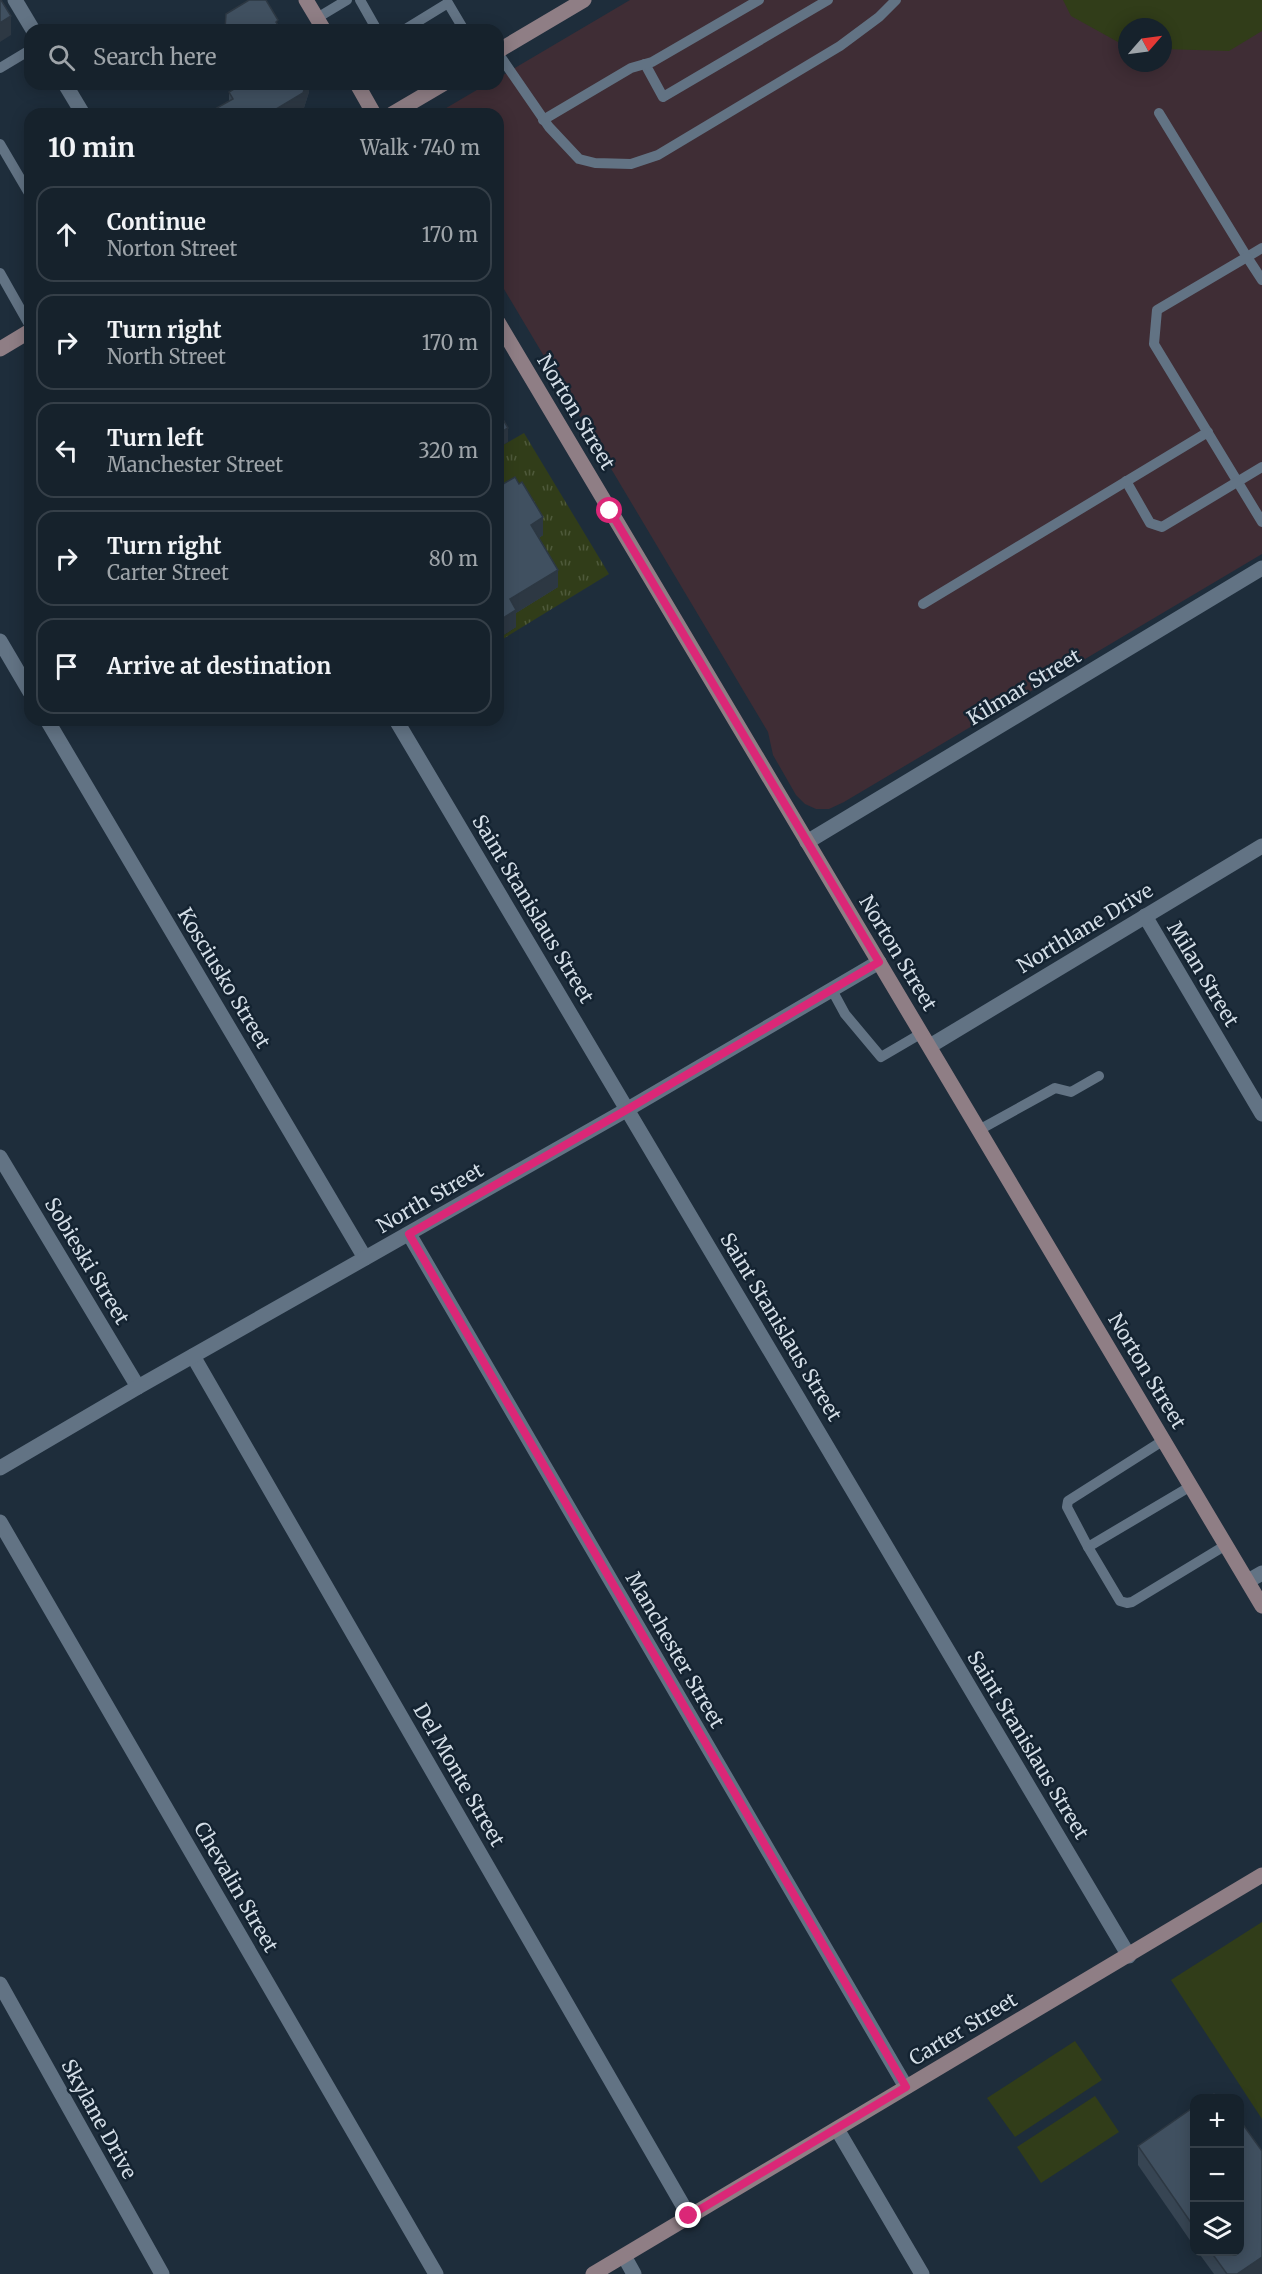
<!DOCTYPE html>
<html lang="en">
<head>
<meta charset="utf-8">
<style>
	:root { --surface:#16222c; --page:#1f2a34; --text:#f1f3f6; --muted:#9ea4a9; --line:#353f48 }
	body { margin:0; font-family:Merriweather,serif; background:var(--page); color:var(--text) }
	.controls { position:absolute; right:18px; bottom:18px; display:grid; overflow:hidden; border-radius:12px; box-shadow:0 3px 15px #0003 }
	.controls button { width:54px; height:54px; display:grid; place-items:center; padding:0; border:0; border-bottom:2px solid var(--line); background:var(--surface); color:var(--text); font:30px sans-serif }
	.compass { position:absolute; left:1118px; top:18px; width:54px; height:54px; border-radius:50%; background:var(--surface); box-shadow:0 3px 15px #0003; rotate:62deg }
	.stop { position:absolute; width:18px; height:18px; margin:-14px; border:4px solid #db2777; border-radius:50%; background:#fff }
	.stop.end { background:#db2777; border-color:#fff; box-shadow:0 2px 6px #0008 }
	.list { margin:0; padding:0; list-style:none }
	h2 { display:flex; justify-content:space-between; align-items:center; height:78px; margin:0; padding:0 24px; font-size:26px }
	h2 small { font-size:20px; font-weight:400; color:var(--muted) }
	.list li { display:grid; grid-template-columns:39px 1fr auto; gap:18px; align-items:center; box-sizing:border-box; height:96px; margin:0 12px 12px; padding:0 12px; border:2px solid var(--line); border-radius:18px }
	.list b { display:block; font-size:22px; white-space:nowrap }
	.list p { margin:0; font-size:20px; white-space:nowrap; color:var(--muted) }
	.list em { font-size:20px; font-style:normal; color:var(--muted) }
	.icon { flex:none; width:33px; height:33px; fill:none; stroke:currentColor; stroke-width:2; stroke-linecap:round; stroke-linejoin:round }
	.map { position:relative; flex:none; width:1262px; height:2274px; overflow:hidden }
	.search { position:absolute; background:var(--surface); box-shadow:0 3px 15px #0003; left:24px; top:24px; width:480px; height:66px; display:flex; align-items:center; gap:15px; box-sizing:border-box; padding:0 21px; border-radius:18px; color:var(--muted); font-size:22px }
	.panel { position:absolute; background:var(--surface); box-shadow:0 3px 15px #0003; left:24px; top:108px; width:480px; height:618px; border-radius:18px }
	.map>svg:first-child { display:block }
	.education { fill:#3f2d35; fill-rule:evenodd }
	.grass { fill:url(#grass-tufts) }
	.pitch { fill:#313d19 }
	.lines { fill:none; stroke-linecap:round; stroke-linejoin:round }
	.service { stroke:#627384; stroke-width:10 }
	.minor { stroke:#627384; stroke-width:15 }
	.tertiary { stroke:#627384; stroke-width:15 }
	.secondary { stroke:#8f7e85; stroke-width:15 }
	.wall { fill:#374553 }
	.shaded-wall { fill:#2d3843 }
	.building { fill:#405060; stroke:#2d3843; stroke-width:1.5 }
	.route { stroke:#db2777; stroke-width:8 }
	.labels { text-anchor:middle; stroke-width:5; stroke-linejoin:round; paint-order:stroke }
	.street-label { font-size:20px; fill:#d3dde6; stroke:#142331 }
</style>
</head>
<body>
<div class="map">
<svg width="1262" height="2274" viewBox="0 0 1262 2274">
	<defs>
		<pattern id="grass-tufts" width="24" height="20" patternUnits="userSpaceOnUse" patternTransform="scale(1.5)"><rect width="24" height="20" fill="#313d19"/><path d="M3 7l-1-3M5 7V3M7 7l1-3M15 17l-1-3M17 17v-4M19 17l1-3" fill="none" stroke="#4e593a"/></pattern>
	</defs>
	<rect width="100%" height="100%" fill="#1e2d3b"/>
	<path class="education" d="M630 0H1262V554L844 802 829 809H816L805 804 796 795 773 755 768 732 498 279V114H436L487 84H498V78ZM1127 27H1163V63H1127Z"/>
	<polygon class="grass" points="524,433 609,574 498,642 498,633 501,637 516,627 498,504 498,448"/>
	<g class="pitch">
		<polygon points="1063,0 1262,0 1262,31 1229,51 1163,49 1163,27 1127,27 1127,47 1071,16"/>
		<polygon points="1262,1922 1262,2119 1171,1980"/>
		<polygon points="1075,2041 1102,2080 1015,2137 987,2098"/>
		<polygon points="1095,2096 1119,2132 1041,2183 1017,2147"/>
	</g>
	<g class="lines">
		<g class="service">
			<polyline points="360,0 377,30"/>
			<polyline points="317,18 347,0"/>
			<polyline points="404,30 448,3 464,30"/>
			<polyline points="498,53 549,127 579,159 595,163 631,164 658,155 840,46 879,17 896,0"/>
			<polyline points="645,64 663,97 828,0"/>
			<polyline points="0,68 30,50"/>
			<polyline points="1159,113 1247,257 1262,248"/>
			<polyline points="543,120 631,68 652,62 759,0"/>
			<polyline points="0,144 30,195"/>
			<polyline points="0,273 30,326"/>
			<polyline points="1262,280 1247,257 1157,310 1154,344 1262,522"/>
			<polyline points="1126,481 1150,523 1162,527 1262,467"/>
			<polyline points="923,604 1208,432"/>
			<polyline points="832,990 845,1014 881,1057 922,1033"/>
			<polyline points="979,1130 1055,1088 1071,1092 1099,1076"/>
			<polyline points="1164,1440 1068,1501 1067,1507 1088,1547 1120,1601 1127,1603 1132,1602 1226,1545"/>
			<polyline points="1088,1547 1191,1486"/>
		</g>
		<g class="minor">
			<polyline points="15,0 33,30"/>
			<polyline points="65,84 83,114"/>
			<polyline points="0,641 30,692"/>
			<polyline points="47,720 365,1258"/>
			<polyline points="396,720 1129,1956"/>
			<polyline points="807,842 1262,568"/>
			<polyline points="1145,916 1262,1114"/>
			<polyline points="930,1046 1262,846"/>
			<polyline points="0,1157 138,1387"/>
			<polyline points="409,1234 906,2087"/>
			<polyline points="193,1356 689,2216"/>
			<polyline points="0,1522 436,2274"/>
			<polyline points="1248,1581 1262,1573"/>
			<polyline points="0,1984 162,2274"/>
			<polyline points="837,2129 922,2274"/>
			<polyline points="624,2256 634,2274"/>
		</g>
		<polyline class="tertiary" points="0,1468 138,1387 628,1109 879,962"/>
		<g class="secondary">
			<polyline points="306,0 324,30"/>
			<polyline points="498,51 584,0"/>
			<polyline points="357,84 374,114"/>
			<polyline points="392,114 443,84"/>
			<polyline points="498,322 1262,1606"/>
			<polyline points="0,349 30,331"/>
			<polyline points="593,2274 1262,1875"/>
		</g>
	</g>
	<g class="wall">
		<polygon points="239,84 309,84 309,92 303,111 298,114 206,114 229,101 229,92 240,86"/>
		<polygon points="498,487 543,535 539,538 558,587 516,613 516,627 500,637 498,633"/>
		<polygon points="1194,2107 1194,2246 1138,2165 1138,2146"/>
		<polygon points="1198,2252 1239,2252 1262,2274 1214,2274"/>
	</g>
	<g class="shaded-wall">
		<polygon points="11,16 11,35 0,42 0,23"/>
		<polygon points="306,84 309,84 309,92 303,111 298,114 268,114"/>
		<polygon points="508,428 508,442 498,448 498,434"/>
		<polygon points="543,517 543,535 531,543 531,525"/>
		<polygon points="558,570 558,587 516,613 516,627 500,637 500,620 510,599"/>
		<polygon points="1262,2257 1262,2274 1237,2274"/>
	</g>
	<g class="building">
		<polygon points="0,0 1,0 11,16 0,23"/>
		<polygon points="249,0 266,0 278,20 276,22 281,30 226,30 225,29 226,14"/>
		<polygon points="242,84 306,84 303,93 268,114 206,114 233,99 229,92"/>
		<polygon points="498,411 508,428 498,434"/>
		<polygon points="515,477 519,484 522,482 543,517 531,525 558,570 510,599 516,610 500,620 498,616 498,487"/>
		<polygon points="1214,2094 1217,2098 1207,2098"/>
		<polygon points="1194,2107 1194,2227 1138,2146"/>
		<polygon points="1239,2119 1262,2151 1262,2257 1237,2274 1227,2274 1211,2252 1239,2252"/>
	</g>
	<g class="lines">
		<polyline class="route" points="610,511 879,962 628,1109 409,1234 906,2087 689,2216"/>
	</g>
	<g class="labels">
		<g class="street-label">
			<text transform="translate(576 412) rotate(59)" y="7">Norton Street</text>
			<text transform="translate(1024 687) rotate(-31)" y="7">Kilmar Street</text>
			<text transform="translate(533 909) rotate(59)" y="7">Saint Stanislaus Street</text>
			<text transform="translate(1085 928) rotate(-31)" y="7">Northlane Drive</text>
			<text transform="translate(898 953) rotate(59)" y="7">Norton Street</text>
			<text transform="translate(1203 974) rotate(59)" y="7">Milan Street</text>
			<text transform="translate(224 978) rotate(59)" y="7">Kosciusko Street</text>
			<text transform="translate(430 1198) rotate(-30)" y="7">North Street</text>
			<text transform="translate(87 1261) rotate(59)" y="7">Sobieski Street</text>
			<text transform="translate(781 1327) rotate(59)" y="7">Saint Stanislaus Street</text>
			<text transform="translate(1147 1371) rotate(59)" y="7">Norton Street</text>
			<text transform="translate(675 1650) rotate(60)" y="7">Manchester Street</text>
			<text transform="translate(1028 1745) rotate(59)" y="7">Saint Stanislaus Street</text>
			<text transform="translate(459 1775) rotate(60)" y="7">Del Monte Street</text>
			<text transform="translate(236 1887) rotate(60)" y="7">Chevalin Street</text>
			<text transform="translate(963 2029) rotate(-31)" y="7">Carter Street</text>
			<text transform="translate(99 2119) rotate(61)" y="7">Skylane Drive</text>
		</g>
	</g>
</svg>
<div class="controls">
<button>+</button>
<button>−</button>
<button><svg class="icon" aria-label="layers" viewBox="0 0 24 24"><path d="M12 4l9 5-9 5-9-5zM3 14l9 5 9-5"/></svg></button>
</div>
<svg class="compass" viewBox="-18 -18 36 36"><path d="M0-13l5 13h-10z" fill="#e53935"/><path d="M0 13l5-13h-10z" fill="#9ea4a9"/></svg>
<div class="stop" style="left:610px;top:511px"></div>
<div class="stop end" style="left:689px;top:2216px"></div>
<div class="search"><svg class="icon" aria-label="search" viewBox="0 0 24 24"><circle cx="10" cy="10" r="6"/><path d="M15 15l6 6"/></svg>Search here</div>
<section class="panel">
<h2>10 min<small>Walk · 740 m</small></h2>
<ul class="list">
<li><svg class="icon" aria-label="ahead" viewBox="0 0 24 24"><path d="M12 20V5M6 11l6-6 6 6"/></svg><div><b>Continue</b><p>Norton Street</p></div><em>170 m</em></li>
<li><svg class="icon" aria-label="right" viewBox="0 0 24 24"><path d="M7 20v-9h11M14 6l5 5-5 5"/></svg><div><b>Turn right</b><p>North Street</p></div><em>170 m</em></li>
<li><svg class="icon" aria-label="left" viewBox="0 0 24 24"><path d="M17 20v-9H6M10 6l-5 5 5 5"/></svg><div><b>Turn left</b><p>Manchester Street</p></div><em>320 m</em></li>
<li><svg class="icon" aria-label="right" viewBox="0 0 24 24"><path d="M7 20v-9h11M14 6l5 5-5 5"/></svg><div><b>Turn right</b><p>Carter Street</p></div><em>80 m</em></li>
<li><svg class="icon" aria-label="arrive" viewBox="0 0 24 24"><path d="M6 21V4h12l-3 4 3 4H6"/></svg><div><b>Arrive at destination</b></div></li>
</ul>
</section>
</div>
</body>
</html>
